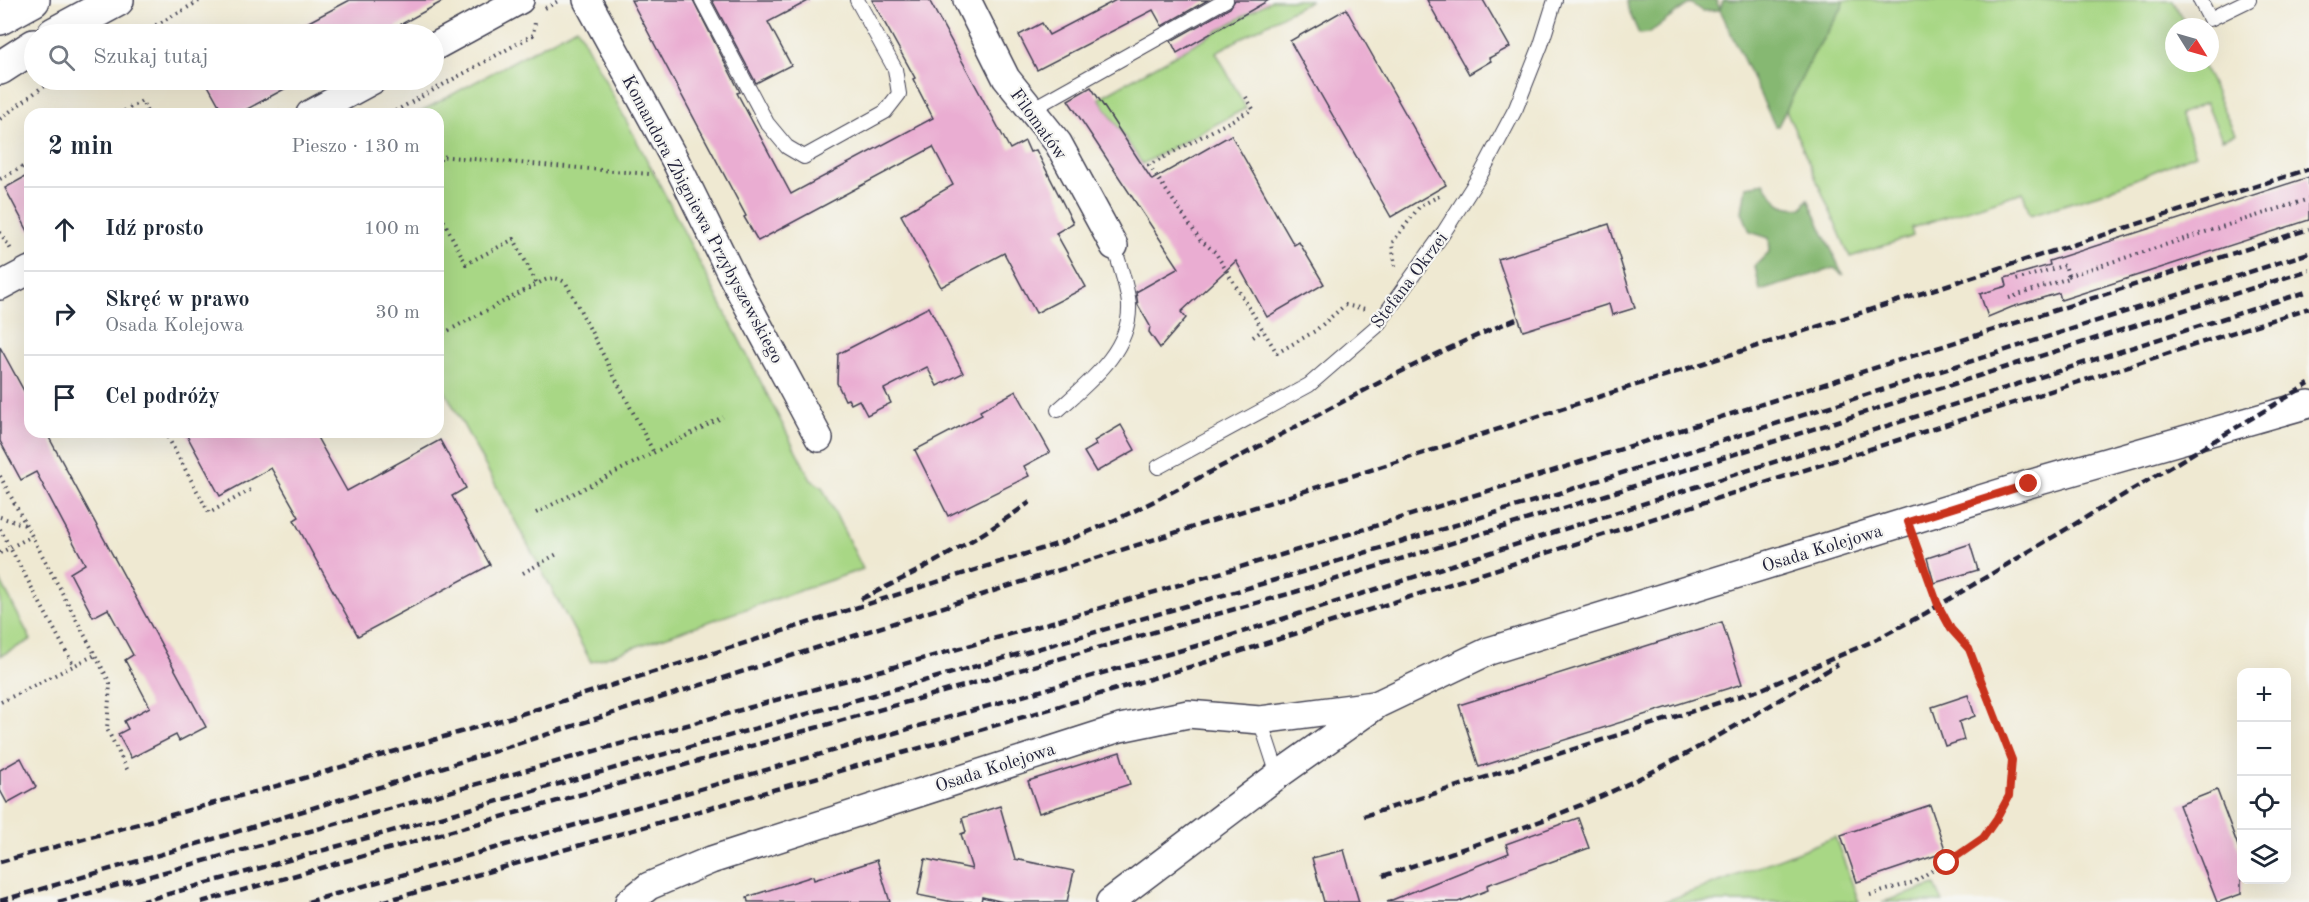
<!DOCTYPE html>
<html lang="pl">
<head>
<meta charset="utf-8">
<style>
	:root { --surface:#fff; --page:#f2f2f3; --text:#1f2937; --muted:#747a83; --line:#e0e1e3 }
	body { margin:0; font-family:"Old Standard TT",serif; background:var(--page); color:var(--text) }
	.controls { position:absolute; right:18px; bottom:18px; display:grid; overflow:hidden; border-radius:12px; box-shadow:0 6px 24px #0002 }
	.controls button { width:54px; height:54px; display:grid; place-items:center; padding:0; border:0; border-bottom:2px solid var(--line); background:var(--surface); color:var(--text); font:30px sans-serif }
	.compass { position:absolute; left:2165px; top:18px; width:54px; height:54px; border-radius:50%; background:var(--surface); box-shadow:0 6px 24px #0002; rotate:127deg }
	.stop { position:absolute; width:18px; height:18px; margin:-14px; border:4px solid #c8321e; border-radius:50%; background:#fff }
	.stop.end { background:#c8321e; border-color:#fff; box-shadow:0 2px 6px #0008 }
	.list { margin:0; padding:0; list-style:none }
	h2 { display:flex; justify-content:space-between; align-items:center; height:78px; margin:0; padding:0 24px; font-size:26px }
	h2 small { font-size:20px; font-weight:400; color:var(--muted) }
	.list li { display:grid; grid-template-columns:39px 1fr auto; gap:18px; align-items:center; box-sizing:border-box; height:84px; padding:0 24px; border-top:2px solid var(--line) }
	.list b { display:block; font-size:22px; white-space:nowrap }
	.list p { margin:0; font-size:20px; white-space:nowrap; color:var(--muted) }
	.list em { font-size:20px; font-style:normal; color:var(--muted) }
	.icon { flex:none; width:33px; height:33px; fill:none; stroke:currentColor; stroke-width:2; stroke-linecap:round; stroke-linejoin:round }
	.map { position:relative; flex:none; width:2309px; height:902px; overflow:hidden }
	.search { position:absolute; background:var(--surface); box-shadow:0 6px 24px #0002; left:24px; top:24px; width:420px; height:66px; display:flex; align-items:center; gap:15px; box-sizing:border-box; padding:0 21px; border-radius:33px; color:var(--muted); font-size:22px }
	.panel { position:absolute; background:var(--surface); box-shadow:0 6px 24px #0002; left:24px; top:108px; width:420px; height:330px; border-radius:18px }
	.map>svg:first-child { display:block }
	.green { fill:#a8d785; stroke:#657c60; stroke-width:1.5 }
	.forest { fill:#86b872; stroke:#546d56; stroke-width:1.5 }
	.building { fill:#eaadd2 }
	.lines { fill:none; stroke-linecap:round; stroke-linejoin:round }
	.service-casing { stroke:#414052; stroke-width:16 }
	.minor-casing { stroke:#414052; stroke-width:30 }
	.primary-casing { stroke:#414052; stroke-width:36 }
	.path { stroke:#414052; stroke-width:4; stroke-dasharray:1.5 4.5; stroke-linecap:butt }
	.service { stroke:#fff; stroke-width:14 }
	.minor { stroke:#fff; stroke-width:27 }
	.primary { stroke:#fff; stroke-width:33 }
	.rail { stroke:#22223b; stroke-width:4.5; stroke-dasharray:9 4.5; stroke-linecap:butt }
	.route { stroke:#c8321e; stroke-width:8 }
	.labels { text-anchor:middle; stroke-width:4.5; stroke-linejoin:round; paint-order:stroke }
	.street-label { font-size:18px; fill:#22223b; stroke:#f6f6f2 }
</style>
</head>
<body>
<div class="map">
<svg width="2309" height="902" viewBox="0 0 2309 902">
	<rect width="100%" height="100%" fill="#f6f6f2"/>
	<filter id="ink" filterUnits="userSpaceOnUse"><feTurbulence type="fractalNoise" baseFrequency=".0167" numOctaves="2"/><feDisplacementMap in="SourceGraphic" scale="12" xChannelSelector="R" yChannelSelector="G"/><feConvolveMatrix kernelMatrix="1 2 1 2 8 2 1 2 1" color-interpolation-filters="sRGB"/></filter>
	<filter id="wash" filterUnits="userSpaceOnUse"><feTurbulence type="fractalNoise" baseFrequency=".008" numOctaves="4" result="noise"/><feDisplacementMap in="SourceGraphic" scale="24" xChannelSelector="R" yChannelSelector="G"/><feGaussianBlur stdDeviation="1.35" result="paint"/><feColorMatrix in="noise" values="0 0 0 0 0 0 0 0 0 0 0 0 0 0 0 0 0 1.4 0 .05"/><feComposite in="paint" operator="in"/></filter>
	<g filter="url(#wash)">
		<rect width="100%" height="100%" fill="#efe9d2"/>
		<g class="green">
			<polygon points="1272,0 1311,0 1216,52 1246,108 1142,164 1099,98"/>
			<polygon points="1843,0 2173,0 2186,27 2174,27 2174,63 2202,63 2235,134 2222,139 2206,103 2180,114 2196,154 2099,194 2030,215 2023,192 1911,228 1913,236 1850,257 1786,110 1813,55 1842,8"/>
			<polygon points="577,27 659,183 811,480 822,487 863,569 591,662 438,378 438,114 416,114"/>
			<polygon points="0,580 31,640 0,656"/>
			<polygon points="1835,837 1859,902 1663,902 1722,881"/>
			<polygon points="1935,885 1943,902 1882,902"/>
		</g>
		<g class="forest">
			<polygon points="1627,0 1716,0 1720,9 1723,0 1843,0 1842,8 1813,55 1778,126 1775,126 1720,10 1702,11 1690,3 1649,33 1639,34 1628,9"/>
			<path d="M1764 183C1777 202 1779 208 1802 208L1808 199 1843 275 1834 268 1760 291 1755 266 1770 251 1769 238 1750 232 1742 212 1746 186Z"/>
		</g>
		<g id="blocks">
			<g class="building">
				<polygon points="350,0 445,0 396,27 400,34 286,34"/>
				<polygon points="631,0 693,0 740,92 737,93 791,194 933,118 913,79 915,78 872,0 929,0 1010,149 1025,141 1030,152 1036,150 1073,223 1056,233 1086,287 1036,313 1004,253 941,287 901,215 953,185 933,147 758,241 744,217 746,216"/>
				<polygon points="712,0 810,0 768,22 791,65 756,83"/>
				<polygon points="1116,0 1208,0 1162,26 1153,10 1037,70 1019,35 1042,23 1049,35"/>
				<polygon points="1235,0 1269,0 1177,53 1171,41 1230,8"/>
				<polygon points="1427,0 1483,0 1510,47 1489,58 1491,61 1469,74"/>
				<polygon points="1346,9 1446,185 1391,217 1290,41"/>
				<polygon points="205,80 301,80 238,114 224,114"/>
				<polygon points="1091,87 1152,180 1231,135 1294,245 1299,242 1324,284 1267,317 1236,261 1181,312 1186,318 1160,348 1149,332 1150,326 1138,305 1136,292 1179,268 1068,100"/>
				<polygon points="30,174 30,235 5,188"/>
				<polygon points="2309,177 2309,220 2061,300 2059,293 2012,307 1988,317 1980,294 2007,286 2005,278 2050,265 2049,261"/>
				<polygon points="1609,224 1635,308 1612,315 1609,304 1523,331 1498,259"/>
				<polygon points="929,307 963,373 937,386 927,367 884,389 891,403 867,415 859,400 851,404 848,399 845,400 837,383 838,354"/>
				<polygon points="0,347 30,402 30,432 46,432 206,727 179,741 176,735 131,758 118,734 128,729 124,721 150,707 125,660 133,655 108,609 93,617 70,573 85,564 36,472 21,480 0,441"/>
				<polygon points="1016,391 1050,452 1024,466 1029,476 948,516 915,450 982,415 980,411"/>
				<polygon points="1121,425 1135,450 1096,472 1084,452 1096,445 1094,441"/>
				<polygon points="185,432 314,432 347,491 440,440 466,488 452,496 490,565 358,636 294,520 299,517 271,468 220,496"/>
				<polygon points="1970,544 1978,570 1934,583 1927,558"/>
				<polygon points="1722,622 1742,684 1479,767 1459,705"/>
				<polygon points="1968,695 1975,716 1959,722 1964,740 1945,746 1932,707"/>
				<polygon points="1120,752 1130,784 1039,813 1028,781"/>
				<polygon points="21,758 36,787 7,803 0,790 0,770"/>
				<polygon points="2217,790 2241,854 2241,894 2219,902 2217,902 2179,805"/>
				<polygon points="1930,805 1946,852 1857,882 1841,835"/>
				<polygon points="1000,806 1015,859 1074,871 1067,902 1004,902 982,897 981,902 953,902 918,895 925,859 972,869 961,834 966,832 962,818"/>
				<polygon points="1578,818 1589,848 1487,885 1488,890 1458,902 1387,902 1509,853 1506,844"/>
				<polygon points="1344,850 1359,902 1324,902 1312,858"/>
				<polygon points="877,860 890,902 748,902 747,897 813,876 814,880"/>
			</g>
		</g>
	</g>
	<g filter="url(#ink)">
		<use href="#blocks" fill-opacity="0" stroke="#414052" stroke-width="1.5"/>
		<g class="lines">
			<g class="service-casing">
				<g id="service">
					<polyline points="702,0 767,123 787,147 804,157 885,112 899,94 895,69 857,0"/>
					<polyline points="2200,0 2210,19 2249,0"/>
					<polyline points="1030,110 1226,0"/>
					<path d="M1058 410C1088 383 1131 351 1129 305 1128 288 1119 264 1114 246"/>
					<polyline points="1158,467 1309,385 1376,327 1444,232 1482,172 1516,108 1541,45 1555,0"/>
					<polyline points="1260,720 1278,775"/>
				</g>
			</g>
			<g class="minor-casing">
				<g id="minor">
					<polyline points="587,0 675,160 733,278 819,438"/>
					<polyline points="967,0 1006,78 1058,143 1114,246"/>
					<polyline points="434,47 520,0"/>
					<polyline points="310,114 373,80"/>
					<polyline points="0,286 30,270"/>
					<polyline points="629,902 649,886 711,860 1120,728 1188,714 1260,720 1374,705"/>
					<polyline points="1110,902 1278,775 1378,704 1489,651 2029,484 2309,404"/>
				</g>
			</g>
			<g class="primary-casing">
				<g id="primary">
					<polyline points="0,18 33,0"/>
					<polyline points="54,34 117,0"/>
					<polyline points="0,68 34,46"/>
				</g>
			</g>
			<g class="path">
				<polyline points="545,8 560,0"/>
				<polyline points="140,34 201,0"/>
				<polyline points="1246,97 1253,109 1149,165 1200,240 1215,252 1277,353 1315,331 1345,305 1365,309"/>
				<polyline points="119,114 142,101 148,114"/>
				<polyline points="274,114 284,109"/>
				<polyline points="390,114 533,35 535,22"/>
				<polyline points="0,119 41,88 57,80"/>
				<polyline points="438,156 649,174 653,172"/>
				<polyline points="438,166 441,157"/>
				<polyline points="0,179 30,163"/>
				<path d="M438 210 466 264 514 239 537 284C549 278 554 275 566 283L654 453"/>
				<polyline points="0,232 12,251"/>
				<polyline points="1395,266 1392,243 1420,206 1443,194"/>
				<polyline points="2068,276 2309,199"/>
				<polyline points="2009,298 2069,278 2065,265 2013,281"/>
				<polyline points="438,336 537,284"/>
				<polyline points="1253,337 1263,330"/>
				<polyline points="165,432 209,513 254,488"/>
				<polyline points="0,476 110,683 107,729 128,771"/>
				<polyline points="536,513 723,417"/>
				<polyline points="0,517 25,525"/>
				<polyline points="0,529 74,666"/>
				<polyline points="0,553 32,536"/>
				<polyline points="523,573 557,554"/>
				<polyline points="1,702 95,655"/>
				<polyline points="1870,895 1914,882 1983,838 1997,818 2009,796 2011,781 2012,760 1969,649 1951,629 1938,605 1917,547"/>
			</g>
			<use href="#service" class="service"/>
			<use href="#minor" class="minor"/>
			<use href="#primary" class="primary"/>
			<g class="rail">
				<path d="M861 599C920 571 978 540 1030 502"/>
				<polyline points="1364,816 1762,689 1871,642 1926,613 2309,384"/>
				<path d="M0 862 280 785 515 716 1063 542C1116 522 1166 495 1216 469 1316 417 1414 360 1519 318"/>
				<path d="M1383 876C1461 849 1542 824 1617 789 1694 753 1766 708 1838 664"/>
				<polyline points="0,901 207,841 495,751 2309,169"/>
				<polyline points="58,902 1032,628 1281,555 1540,475 2309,229"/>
				<polyline points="140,902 1037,649 1289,576 1547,497 2309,253"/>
				<polyline points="201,902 1295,592 1679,472 2309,270"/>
				<polyline points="308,902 1217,640 2309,291"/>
				<polyline points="382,902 930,745 1223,657 2309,308"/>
			</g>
		</g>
	</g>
	<g class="lines" filter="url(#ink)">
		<polyline class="route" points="1947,863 1983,838 1997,818 2009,796 2012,760 1969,649 1951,629 1938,605 1908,522 2029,484"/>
	</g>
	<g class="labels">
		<g class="street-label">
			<text transform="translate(1039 124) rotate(54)" y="6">Filomatów</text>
			<text transform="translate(703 219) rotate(62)" y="6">Komandora Zbigniewa Przybyszewskiego</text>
			<text transform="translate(1409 280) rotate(-53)" y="6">Stefana Okrzei</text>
			<text transform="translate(1822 548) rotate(-17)" y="6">Osada Kolejowa</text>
			<text transform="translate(995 767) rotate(-18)" y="6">Osada Kolejowa</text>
		</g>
	</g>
</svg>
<div class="controls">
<button>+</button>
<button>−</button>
<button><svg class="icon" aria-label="locate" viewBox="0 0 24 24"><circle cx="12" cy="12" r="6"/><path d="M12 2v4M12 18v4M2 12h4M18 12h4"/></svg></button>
<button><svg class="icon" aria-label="layers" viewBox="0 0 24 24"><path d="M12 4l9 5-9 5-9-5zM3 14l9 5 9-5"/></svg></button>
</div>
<svg class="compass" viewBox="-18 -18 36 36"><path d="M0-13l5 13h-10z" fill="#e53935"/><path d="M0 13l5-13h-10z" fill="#747a83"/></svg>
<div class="stop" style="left:1947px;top:863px"></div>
<div class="stop end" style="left:2029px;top:484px"></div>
<div class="search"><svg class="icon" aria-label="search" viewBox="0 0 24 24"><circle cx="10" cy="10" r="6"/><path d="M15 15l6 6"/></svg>Szukaj tutaj</div>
<section class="panel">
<h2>2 min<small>Pieszo · 130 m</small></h2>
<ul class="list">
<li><svg class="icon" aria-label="ahead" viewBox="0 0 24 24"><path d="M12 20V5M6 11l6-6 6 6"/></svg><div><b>Idź prosto</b></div><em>100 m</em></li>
<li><svg class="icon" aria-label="right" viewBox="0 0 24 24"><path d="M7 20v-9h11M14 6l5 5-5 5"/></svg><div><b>Skręć w prawo</b><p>Osada Kolejowa</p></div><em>30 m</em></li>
<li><svg class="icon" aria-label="arrive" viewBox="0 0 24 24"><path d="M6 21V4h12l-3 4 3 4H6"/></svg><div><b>Cel podróży</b></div></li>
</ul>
</section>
</div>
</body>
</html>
